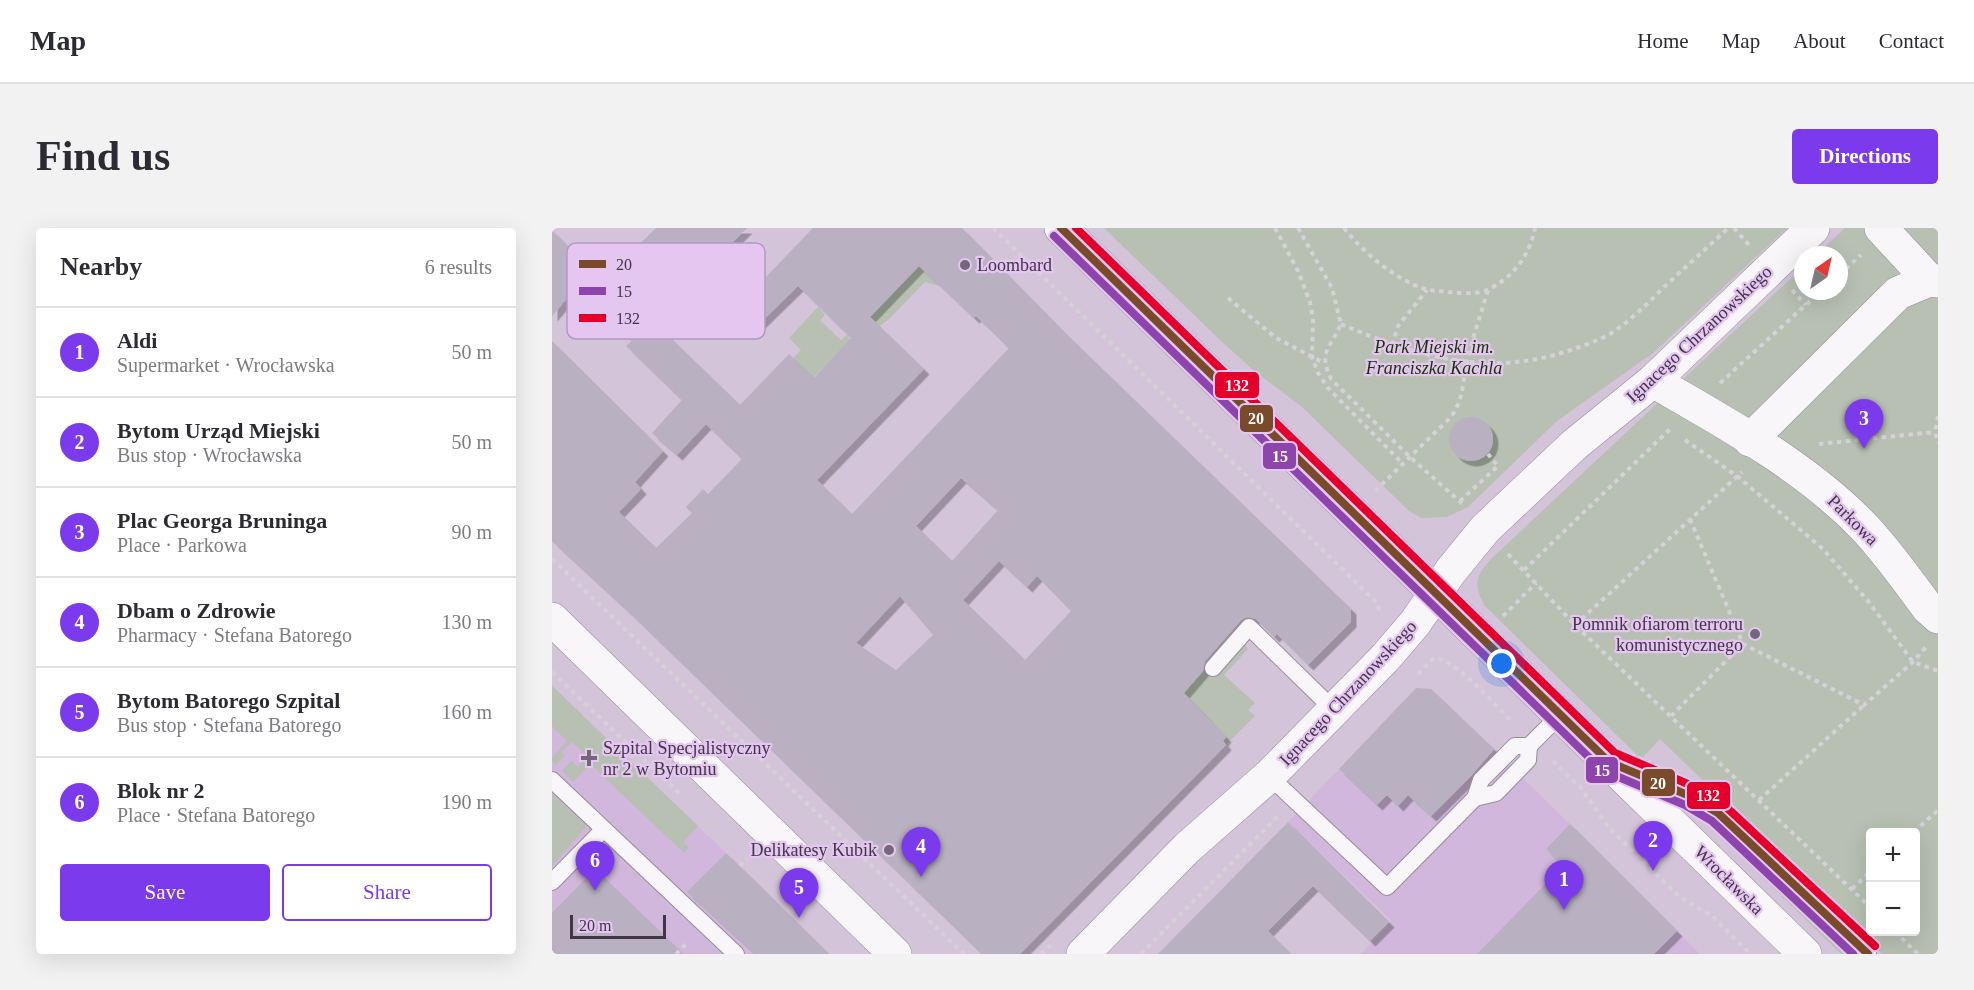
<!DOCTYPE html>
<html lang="en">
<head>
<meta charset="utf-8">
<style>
	:root { --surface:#fff; --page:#f2f2f3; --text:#2b2b33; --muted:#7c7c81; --line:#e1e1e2; --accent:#7c3aed }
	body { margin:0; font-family:Georgia,serif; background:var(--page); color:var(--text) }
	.controls { position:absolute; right:18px; bottom:18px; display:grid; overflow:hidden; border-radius:6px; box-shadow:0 6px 24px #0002 }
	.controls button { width:54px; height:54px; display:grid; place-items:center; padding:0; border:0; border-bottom:2px solid var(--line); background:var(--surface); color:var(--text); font:30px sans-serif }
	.compass { position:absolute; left:1242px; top:18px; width:54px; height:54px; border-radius:50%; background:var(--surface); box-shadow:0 6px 24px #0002; rotate:34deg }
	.scale { position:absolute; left:18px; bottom:15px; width:96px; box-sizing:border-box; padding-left:6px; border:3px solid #413546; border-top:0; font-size:16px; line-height:21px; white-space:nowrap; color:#413546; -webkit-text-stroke:4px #e4c6f1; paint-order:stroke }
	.you { position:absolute; left:950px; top:436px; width:21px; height:21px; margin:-15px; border:4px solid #fff; border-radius:50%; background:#1a73e8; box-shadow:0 0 0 9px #1a73e833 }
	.badge { display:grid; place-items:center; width:39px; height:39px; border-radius:50%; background:var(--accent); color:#fff; font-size:20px; font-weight:700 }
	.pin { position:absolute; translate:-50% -50px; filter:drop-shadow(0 2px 3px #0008) }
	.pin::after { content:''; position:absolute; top:32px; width:21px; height:18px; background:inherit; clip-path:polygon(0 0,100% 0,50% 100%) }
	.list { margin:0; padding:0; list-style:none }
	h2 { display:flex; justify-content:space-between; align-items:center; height:78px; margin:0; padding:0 24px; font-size:26px }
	h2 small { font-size:20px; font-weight:400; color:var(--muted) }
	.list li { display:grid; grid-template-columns:39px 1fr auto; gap:18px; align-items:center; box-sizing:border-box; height:90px; padding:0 24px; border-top:2px solid var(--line) }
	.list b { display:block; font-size:22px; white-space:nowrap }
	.list p { margin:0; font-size:20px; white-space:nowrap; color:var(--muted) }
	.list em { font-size:20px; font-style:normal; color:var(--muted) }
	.actions { display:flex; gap:12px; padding:18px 24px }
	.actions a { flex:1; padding:14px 0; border:2px solid var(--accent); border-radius:6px; text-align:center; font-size:21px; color:var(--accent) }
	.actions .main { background:var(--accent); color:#fff }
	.map { position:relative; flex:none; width:1386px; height:726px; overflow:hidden; border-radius:6px }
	header { display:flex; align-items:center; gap:36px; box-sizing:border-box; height:84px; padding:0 30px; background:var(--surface); border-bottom:2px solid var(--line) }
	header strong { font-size:28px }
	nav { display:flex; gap:33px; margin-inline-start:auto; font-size:21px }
	.intro { display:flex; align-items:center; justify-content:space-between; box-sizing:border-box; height:144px; padding:0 36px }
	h1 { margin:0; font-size:42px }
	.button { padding:15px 27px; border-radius:6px; background:var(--accent); color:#fff; font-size:21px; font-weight:700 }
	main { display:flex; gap:36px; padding:0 36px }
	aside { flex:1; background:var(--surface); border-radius:6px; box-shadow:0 6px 24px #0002 }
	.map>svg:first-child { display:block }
	.built { fill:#d1b7db }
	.green { fill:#b7c0b2; fill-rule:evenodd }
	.building { fill:#b9b0c2; fill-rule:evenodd; filter:url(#shadow) }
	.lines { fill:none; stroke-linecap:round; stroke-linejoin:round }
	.lane-casing { stroke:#978b9c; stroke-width:18 }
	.street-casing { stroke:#978b9c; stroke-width:34 }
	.secondary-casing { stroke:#978b9c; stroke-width:34 }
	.path { stroke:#d6d1d8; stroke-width:4; stroke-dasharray:4.5 4.5; stroke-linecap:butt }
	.lane { stroke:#f9f6f9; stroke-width:16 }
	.street { stroke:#f9f6f9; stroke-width:33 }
	.secondary { stroke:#f9f6f9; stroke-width:33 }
	.bus-1-casing { stroke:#e4c6f1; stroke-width:12 }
	.bus-2-casing { stroke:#e4c6f1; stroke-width:12 }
	.bus-3-casing { stroke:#e4c6f1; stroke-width:12 }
	.bus-1 { stroke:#7a4b2a; stroke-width:8 }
	.bus-2 { stroke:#8e44ad; stroke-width:8 }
	.bus-3 { stroke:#e4002b; stroke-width:8 }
	.poi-dot { fill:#74677a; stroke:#e4c6f1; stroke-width:2 }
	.labels { text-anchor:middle; stroke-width:4.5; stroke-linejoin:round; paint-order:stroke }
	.poi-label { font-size:18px; fill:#413546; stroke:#e4c6f1; text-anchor:start }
	.street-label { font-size:18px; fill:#413546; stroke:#e4c6f1 }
	.park-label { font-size:18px; font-style:italic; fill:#163204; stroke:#e4c6f1 }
	.key { fill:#e4c6f1; stroke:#b39abe; stroke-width:1.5 }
	.key-label { font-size:16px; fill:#413546 }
	.line-badge { stroke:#e4c6f1; stroke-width:2 }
	.badge-label { font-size:16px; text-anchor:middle; font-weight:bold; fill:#fff }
</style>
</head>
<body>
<header>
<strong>Map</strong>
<nav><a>Home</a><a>Map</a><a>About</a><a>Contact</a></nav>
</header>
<div class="intro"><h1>Find us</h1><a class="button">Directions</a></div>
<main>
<aside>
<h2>Nearby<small>6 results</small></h2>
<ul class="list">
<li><span class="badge">1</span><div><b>Aldi</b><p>Supermarket · Wrocławska</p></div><em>50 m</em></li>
<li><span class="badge">2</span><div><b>Bytom Urząd Miejski</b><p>Bus stop · Wrocławska</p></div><em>50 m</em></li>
<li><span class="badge">3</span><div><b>Plac Georga Bruninga</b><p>Place · Parkowa</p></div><em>90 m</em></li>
<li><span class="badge">4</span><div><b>Dbam o Zdrowie</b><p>Pharmacy · Stefana Batorego</p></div><em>130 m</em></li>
<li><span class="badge">5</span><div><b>Bytom Batorego Szpital</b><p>Bus stop · Stefana Batorego</p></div><em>160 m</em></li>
<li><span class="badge">6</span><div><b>Blok nr 2</b><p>Place · Stefana Batorego</p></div><em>190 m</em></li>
</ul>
<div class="actions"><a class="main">Save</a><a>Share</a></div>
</aside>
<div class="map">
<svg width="1386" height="726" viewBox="0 0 1386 726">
	<defs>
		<filter id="shadow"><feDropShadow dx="5.5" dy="5.5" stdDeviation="0" flood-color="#0004"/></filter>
	</defs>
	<rect width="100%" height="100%" fill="#d4c4da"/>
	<g class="built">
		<polygon points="0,458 174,625 140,660 140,668 148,677 186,710 222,673 277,726 0,726"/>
		<polygon points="943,523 1018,596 1148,726 809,726 840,693 736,594 787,541 825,577 835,567 846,577 856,567 880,590"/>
	</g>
	<g class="green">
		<polygon points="552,0 1235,0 1101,125 1005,193 916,279 895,289 870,290 858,284 751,180 700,141 667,111"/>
		<path d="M1293 0H1386V726H1330L1108 511 1091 529 1086 528 932 377C921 355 924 347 941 329L1251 39V63H1287V27H1264ZM1318 604H1364V704H1318Z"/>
		<polygon points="367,38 388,58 373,54 338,90 328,98 318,89"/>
		<polygon points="266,79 273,87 268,92 289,112 295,107 298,112 261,150 241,130 249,122 237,110"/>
		<polygon points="689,413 696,421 672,447 703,475 696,482 703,488 674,517 671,513 674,508 662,496 624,468 653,441 659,444"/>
		<polygon points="0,458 146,598 131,614 137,620 132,625 38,536 21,554 10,543 19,533 26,539 35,528 20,514 9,524 13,527 4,537 0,534 0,530 15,513 0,498"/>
		<polygon points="0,566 35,598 0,638"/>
		<polygon points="1171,602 1186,615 1299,726 1289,726 1163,603"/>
	</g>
	<g class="building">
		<path d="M104 0H195L101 93 188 177 237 126 262 150 299 110 246 58 207 96 187 77 261 0H410L511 103 799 381V394L756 437 725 406 722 409 704 391 694 389 689 392 653 433 651 443 632 465 674 509 671 513 674 517 468 726H430L79 386 0 313V113L111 223 83 254 89 261 67 284 104 320 140 285 134 279 151 261 156 266 190 231 154 196 125 227 100 205 130 172 74 118 80 113 23 61 0 88V2L50 53ZM367 38 422 90 424 88 457 120 300 286 265 252 372 141 318 89ZM409 250 446 282 400 333 364 298ZM447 333 475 359 485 348 519 383 473 432 411 372ZM348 368 381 407 344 442 304 415Z"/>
		<circle cx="919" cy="211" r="22"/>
		<polygon points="864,460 879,461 942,521 919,548 879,588 856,567 846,578 835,567 825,577 787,541"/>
		<polygon points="736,594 837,694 818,713 761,658 716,703 739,726 606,726"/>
		<polygon points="1018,596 1125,703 1102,726 925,726 1011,638 994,621"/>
		<polygon points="174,625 201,651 277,726 203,726 135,664"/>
		<polygon points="43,641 131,726 0,726 0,685"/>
	</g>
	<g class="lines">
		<g class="lane-casing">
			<g id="lane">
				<polyline points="661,440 697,399 781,481"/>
				<polyline points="1074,541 1138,568 1166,585 1316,726"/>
				<polyline points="717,548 835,659 923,570 929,552 963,518 977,518 1008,487"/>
				<polyline points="0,552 184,726"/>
				<polyline points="923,570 944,565 976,532 977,518"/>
				<polyline points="0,654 52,601"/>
			</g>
		</g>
		<g class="street-casing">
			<g id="street">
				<polyline points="1329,0 1377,52"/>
				<path d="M1101 153C1172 194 1253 238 1311 298 1335 323 1355 352 1376 380L1386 389"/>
				<polyline points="1198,212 1346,65 1377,52 1386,53"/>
				<polyline points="0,391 343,726"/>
				<polyline points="531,726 635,620 717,548 833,430 863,395 898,344 933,301 1022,217 1101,153 1261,0"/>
			</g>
		</g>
		<g class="secondary-casing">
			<polyline id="secondary" points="509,0 1253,726"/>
		</g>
		<g class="path">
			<polyline points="441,0 826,376 827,386"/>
			<polyline points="723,0 746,43 758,74 761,92 760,129 766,145 776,160 851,236"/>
			<path d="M746 0 780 60 789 96C778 121 766 123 779 151L858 229 913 278"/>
			<path d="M792 0C813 26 841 50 873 61 880 63 888 63 896 64 908 65 926 67 937 61 962 49 978 26 983 0"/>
			<polyline points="1182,0 1198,18"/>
			<polyline points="1287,47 1309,27"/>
			<polyline points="1240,62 1254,77"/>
			<polyline points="676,70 724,110 772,135"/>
			<path d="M789 96C866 129 936 150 1019 122 1033 117 1049 112 1061 104 1079 92 1094 77 1109 62 1131 41 1154 21 1176 0"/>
			<polyline points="840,117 846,98 875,62"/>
			<polyline points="1168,155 1269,63"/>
			<polyline points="1386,188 1383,204 1386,215"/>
			<polyline points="1133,212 1185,248 1271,321 1316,373 1361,434 1386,443"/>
			<polyline points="1267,216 1383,204"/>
			<path d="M823 263 899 189C912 170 910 156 915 135 920 111 929 86 936 62"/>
			<polyline points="908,273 946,238 936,226"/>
			<polyline points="1138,291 1191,416 1312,477 1361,434 1374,419"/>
			<polyline points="956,326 1023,397 1318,679"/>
			<polyline points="0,331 412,726"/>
			<polyline points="972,342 1118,201"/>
			<polyline points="951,388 984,355"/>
			<polyline points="1023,397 1190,244"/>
			<polyline points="0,444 128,566"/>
			<path d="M866 446 882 430C903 430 945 479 961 495"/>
			<polyline points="1119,488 1191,416"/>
			<polyline points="1001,533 1028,559 1058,601 1129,670 1160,688 1198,726"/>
			<polyline points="1207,572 1312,477"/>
			<polyline points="1362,604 1386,582"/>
			<polyline points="188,638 195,630"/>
			<polyline points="1300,661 1318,644"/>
			<polyline points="1343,704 1366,726"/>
			<polyline points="124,726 136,714"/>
			<polyline points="489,726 499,717"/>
			<polyline points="589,726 726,588"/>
		</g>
		<use href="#lane" class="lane"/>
		<use href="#street" class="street"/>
		<use href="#secondary" class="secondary"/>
		<g class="bus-1-casing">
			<polyline id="bus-1" points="509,0 1057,534 1138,568 1166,585 1316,726"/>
		</g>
		<g class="bus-2-casing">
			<polyline id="bus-2" points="502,8 1050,542 1133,577 1160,593 1301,726"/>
		</g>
		<g class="bus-3-casing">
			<polyline id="bus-3" points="524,0 1063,525 1143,559 1172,577 1323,718"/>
		</g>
		<use href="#bus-1" class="bus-1"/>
		<use href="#bus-2" class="bus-2"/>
		<use href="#bus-3" class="bus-3"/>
	</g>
	<g class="poi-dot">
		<circle cx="413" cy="37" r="6"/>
		<circle cx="1203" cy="406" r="6"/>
		<path d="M34 521h6v6h6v6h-6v6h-6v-6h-6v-6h6z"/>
		<circle cx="337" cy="622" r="6"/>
	</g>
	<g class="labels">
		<g class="poi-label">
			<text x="425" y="43">Loombard</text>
			<text x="1191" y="402" text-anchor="end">Pomnik ofiarom terroru<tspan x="1191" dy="21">komunistycznego</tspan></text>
			<text x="51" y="526">Szpital Specjalistyczny<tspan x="51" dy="21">nr 2 w Bytomiu</tspan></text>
			<text x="325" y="628" text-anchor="end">Delikatesy Kubik</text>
		</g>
		<g class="street-label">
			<text transform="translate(1147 106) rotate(-43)" y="6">Ignacego Chrzanowskiego</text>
			<text transform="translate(1301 292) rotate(45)" y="6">Parkowa</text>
			<text transform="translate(796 465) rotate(-47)" y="6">Ignacego Chrzanowskiego</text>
			<text transform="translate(1177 652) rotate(45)" y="6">Wrocławska</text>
		</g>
		<g class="park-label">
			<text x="882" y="125">Park Miejski im.<tspan x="882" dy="21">Franciszka Kachla</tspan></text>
		</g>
	</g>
	<rect x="15" y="15" width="198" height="96" rx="9" class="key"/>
	<rect x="27" y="32" width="27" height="8" fill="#7a4b2a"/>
	<rect x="27" y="59" width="27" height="8" fill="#8e44ad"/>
	<rect x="27" y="86" width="27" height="8" fill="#e4002b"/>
	<g class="key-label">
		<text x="64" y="42">20</text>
		<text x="64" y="69">15</text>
		<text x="64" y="96">132</text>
	</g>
	<g class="line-badge">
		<rect x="662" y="143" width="46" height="28" rx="6" fill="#e4002b"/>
		<rect x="687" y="176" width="35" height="29" rx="6" fill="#7a4b2a"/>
		<rect x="710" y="214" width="35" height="28" rx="6" fill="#8e44ad"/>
		<rect x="1033" y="528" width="34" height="28" rx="6" fill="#8e44ad"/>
		<rect x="1089" y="540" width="35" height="29" rx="6" fill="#7a4b2a"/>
		<rect x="1134" y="553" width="45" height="29" rx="6" fill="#e4002b"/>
	</g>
	<g class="badge-label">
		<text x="685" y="163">132</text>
		<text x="704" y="196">20</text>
		<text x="728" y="234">15</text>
		<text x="1050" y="548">15</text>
		<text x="1106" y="561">20</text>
		<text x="1156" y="573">132</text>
	</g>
</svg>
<div class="controls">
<button>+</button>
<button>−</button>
</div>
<svg class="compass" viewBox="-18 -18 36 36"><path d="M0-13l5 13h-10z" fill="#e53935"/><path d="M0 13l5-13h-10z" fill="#7c7c81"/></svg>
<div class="scale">20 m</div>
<div class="you"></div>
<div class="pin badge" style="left:1012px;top:682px">1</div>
<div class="pin badge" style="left:1101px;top:643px">2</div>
<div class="pin badge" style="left:1312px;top:221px">3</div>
<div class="pin badge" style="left:369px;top:649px">4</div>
<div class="pin badge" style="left:247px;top:690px">5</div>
<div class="pin badge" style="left:43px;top:663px">6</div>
</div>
</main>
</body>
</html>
